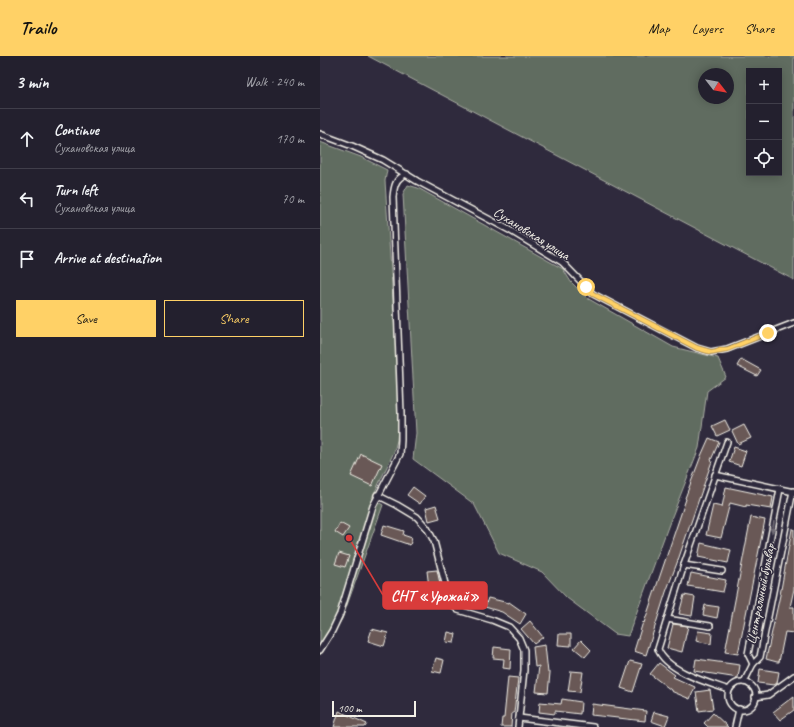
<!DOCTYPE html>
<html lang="en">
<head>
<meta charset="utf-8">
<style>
	:root { --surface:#23202e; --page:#2b2836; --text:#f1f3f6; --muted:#a3a3aa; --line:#403e4a; --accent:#ffd166 }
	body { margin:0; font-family:Caveat,sans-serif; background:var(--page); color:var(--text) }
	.controls { position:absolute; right:12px; top:12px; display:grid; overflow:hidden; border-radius:0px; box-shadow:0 2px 10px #0003 }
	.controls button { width:36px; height:36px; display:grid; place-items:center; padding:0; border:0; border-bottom:1px solid var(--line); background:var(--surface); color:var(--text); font:20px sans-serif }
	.compass { position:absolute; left:378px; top:12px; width:36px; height:36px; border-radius:50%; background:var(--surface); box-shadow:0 2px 10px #0003; rotate:121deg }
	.scale { position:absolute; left:12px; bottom:10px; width:84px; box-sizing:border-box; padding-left:4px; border:2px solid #f4f1e8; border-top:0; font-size:11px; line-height:14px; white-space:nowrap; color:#f4f1e8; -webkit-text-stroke:3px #2f2a3d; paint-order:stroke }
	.stop { position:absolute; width:12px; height:12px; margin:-9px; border:3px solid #ffd166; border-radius:50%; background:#fff }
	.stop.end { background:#ffd166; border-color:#fff; box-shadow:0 1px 4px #0008 }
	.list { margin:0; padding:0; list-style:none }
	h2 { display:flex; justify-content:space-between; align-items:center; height:52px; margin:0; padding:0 16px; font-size:17px }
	h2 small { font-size:13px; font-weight:400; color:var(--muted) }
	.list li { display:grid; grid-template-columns:26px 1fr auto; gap:12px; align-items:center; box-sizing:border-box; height:60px; padding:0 16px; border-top:1px solid var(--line) }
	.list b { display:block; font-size:15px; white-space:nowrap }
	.list p { margin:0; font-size:13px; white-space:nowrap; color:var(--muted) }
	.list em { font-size:13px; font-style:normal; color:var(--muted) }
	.actions { display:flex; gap:8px; padding:12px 16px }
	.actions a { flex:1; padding:9px 0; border:1px solid var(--accent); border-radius:0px; text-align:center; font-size:14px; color:var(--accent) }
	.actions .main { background:var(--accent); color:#111 }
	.icon { flex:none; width:22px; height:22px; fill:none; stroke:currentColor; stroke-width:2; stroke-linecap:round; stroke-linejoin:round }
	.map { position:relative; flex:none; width:474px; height:671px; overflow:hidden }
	header { display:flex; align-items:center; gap:24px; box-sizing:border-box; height:56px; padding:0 20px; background:var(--accent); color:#111 }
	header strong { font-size:19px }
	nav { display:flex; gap:22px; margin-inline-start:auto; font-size:14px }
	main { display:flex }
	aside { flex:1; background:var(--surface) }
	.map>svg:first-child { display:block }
	.green { fill:#616c60; stroke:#aaaea4; fill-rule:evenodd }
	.building { fill:#695957; stroke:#f4f1e8 }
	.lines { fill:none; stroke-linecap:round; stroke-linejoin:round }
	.street-casing { stroke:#f4f1e8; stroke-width:8 }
	.street { stroke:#2f2a3d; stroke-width:5 }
	.oneway { fill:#747079 }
	.route { stroke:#ffd166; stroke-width:5 }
	.labels { text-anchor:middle; stroke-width:3; stroke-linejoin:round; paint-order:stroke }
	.street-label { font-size:14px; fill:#f4f1e8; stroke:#2f2a3d }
	.leader { fill:none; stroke:#d93c3b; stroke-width:1.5 }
	.callout-dot { fill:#d93c3b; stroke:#2f2a3d; stroke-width:1.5 }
	.callout { fill:#d93c3b; stroke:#d93c3b; stroke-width:1.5 }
	.callout-label { font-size:15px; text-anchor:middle; font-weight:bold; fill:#fff }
</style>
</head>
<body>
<header>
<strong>Trailo</strong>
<nav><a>Map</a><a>Layers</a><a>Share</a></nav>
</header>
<main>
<aside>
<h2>3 min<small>Walk · 240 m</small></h2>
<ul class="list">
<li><svg class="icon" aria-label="ahead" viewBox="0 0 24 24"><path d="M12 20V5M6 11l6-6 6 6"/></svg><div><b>Continue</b><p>Сухановская улица</p></div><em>170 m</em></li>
<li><svg class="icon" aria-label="left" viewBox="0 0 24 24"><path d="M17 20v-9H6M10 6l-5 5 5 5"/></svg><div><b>Turn left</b><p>Сухановская улица</p></div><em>70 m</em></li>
<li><svg class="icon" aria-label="arrive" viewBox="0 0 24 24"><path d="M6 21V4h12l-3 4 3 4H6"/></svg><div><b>Arrive at destination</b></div></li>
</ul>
<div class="actions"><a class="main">Save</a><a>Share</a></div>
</aside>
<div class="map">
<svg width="474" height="671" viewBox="0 0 474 671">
	<rect width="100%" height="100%" fill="#2f2a3d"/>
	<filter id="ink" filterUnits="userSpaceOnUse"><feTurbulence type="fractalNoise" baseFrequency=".025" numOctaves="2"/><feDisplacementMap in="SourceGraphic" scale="8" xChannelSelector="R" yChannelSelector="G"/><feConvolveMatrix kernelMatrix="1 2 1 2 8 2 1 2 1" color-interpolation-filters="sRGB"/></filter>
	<g filter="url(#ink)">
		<g class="green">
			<path d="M48 0H474V224ZM429 15H459V117H429ZM384 18H408V42H384Z"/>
			<polygon points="0,86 41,101 67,114 65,125 80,351 77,384 74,396 52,442 63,449 22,563 0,599"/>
			<polygon points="88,129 98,132 243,213 251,226 267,242 353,291 398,302 406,321 387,335 379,392 349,468 308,580 295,578 247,542 222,516 179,497 154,448 93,403 96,377 83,138"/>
		</g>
		<g class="building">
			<polygon points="421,303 441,314 437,320 417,310"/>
			<polygon points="405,364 410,374 397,380 392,370"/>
			<polygon points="424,369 431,382 418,388 412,375"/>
			<polygon points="389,382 399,386 391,404 392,405 357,507 346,536 326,599 314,595 323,566 324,567 366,443 365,442 381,400"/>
			<polygon points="414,391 426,395 421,410 409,406"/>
			<polygon points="41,398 62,408 52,430 31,420"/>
			<polygon points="93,431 105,440 100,448 87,439"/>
			<polygon points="406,431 453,441 451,453 426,449 426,451 410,447 401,482 386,479 393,449 402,451"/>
			<polygon points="116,449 120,462 109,465 106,452"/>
			<polygon points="431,461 445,464 418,598 405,596"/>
			<polygon points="20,467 29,472 23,481 15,476"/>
			<polygon points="64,469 84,475 83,479 92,482 90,489 61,479"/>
			<polygon points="472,473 474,473 474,533 470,551 474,551 474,577 465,576 459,606 457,606 446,603 460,539"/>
			<polygon points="381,487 411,494 408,507 378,501"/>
			<polygon points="19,497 29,500 25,511 15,508"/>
			<polygon points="117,514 124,546 111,548 107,515"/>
			<polygon points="371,517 406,524 403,536 368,530"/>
			<polygon points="364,539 375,541 372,560 359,558"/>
			<polygon points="168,542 189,547 189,546 206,558 200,568 182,556 165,551"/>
			<polygon points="385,549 399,551 397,562 383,559"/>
			<polygon points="210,565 223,581 214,588 201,573"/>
			<polygon points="353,568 368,570 362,596 347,592"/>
			<polygon points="52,573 68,577 64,590 48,585"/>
			<polygon points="378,575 392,577 391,588 376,585"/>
			<polygon points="128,576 136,578 134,587 126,586"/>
			<polygon points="239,578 251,578 251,590 238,589"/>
			<polygon points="261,584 271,594 265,601 254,592"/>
			<polygon points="225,589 228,617 230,617 228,637 216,636 219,610 215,611 213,591"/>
			<polygon points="174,591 191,593 190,613 183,612 184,603 173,602"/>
			<polygon points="116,602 124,604 121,617 112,615"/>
			<polygon points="376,603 420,609 418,622 374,615"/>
			<polygon points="310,605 322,608 313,636 301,632"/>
			<polygon points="339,607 355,619 353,621 375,631 370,643 351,635 351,634 330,618"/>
			<polygon points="440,613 459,616 457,627 454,629 438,627"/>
			<polygon points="251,615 263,616 260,636 248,635"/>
			<polygon points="188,621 198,622 194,657 192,657 191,671 181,671 182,662 184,662"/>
			<polygon points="390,634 393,653 379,655 376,636"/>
			<polygon points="474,640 474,654 460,664 453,656"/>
			<polygon points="242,643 261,646 260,658 235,655 235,658 219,656 220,646 241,648"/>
			<polygon points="272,648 326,655 325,665 271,659"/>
			<polygon points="19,655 47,668 45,671 14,671"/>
			<polygon points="334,656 349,660 345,670 331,665"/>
			<polygon points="393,657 408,671 388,671 384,667"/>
		</g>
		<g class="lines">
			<g class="street-casing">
				<g id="street">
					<polyline points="0,78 32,90 63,104 97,125 191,175 242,206 273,238 377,292 391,296 407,293 474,267"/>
					<path d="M407 386 364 509 338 593C346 615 389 627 409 634"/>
					<polyline points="395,419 474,436"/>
					<polyline points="57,439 77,449 97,461 107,472 114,485 130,547 138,554 172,564 189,571 199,582 204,594 204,614 198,671"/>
					<polyline points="364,509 402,515"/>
					<polyline points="347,563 390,570"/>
					<path d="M0 594 12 575 20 558 53 450 80 398 81 384V357L73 141C74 131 75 122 87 118"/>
					<polyline points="433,608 428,598 460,433"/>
					<polyline points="424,626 433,608 440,601 473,435"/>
					<circle cx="422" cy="640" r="14"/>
					<polyline points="435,641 448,639 474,620"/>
					<polyline points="199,662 273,671"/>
					<polyline points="415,671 419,653"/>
				</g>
			</g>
			<use href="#street" class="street"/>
		</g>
		<defs><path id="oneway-solid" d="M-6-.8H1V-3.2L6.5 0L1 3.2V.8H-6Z"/></defs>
		<use class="oneway" href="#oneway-solid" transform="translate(453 471) rotate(101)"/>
	</g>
	<g class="lines" filter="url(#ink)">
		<polyline class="route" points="266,231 273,238 377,292 391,296 408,293 448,277"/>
	</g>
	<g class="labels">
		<g class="street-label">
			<text transform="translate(212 177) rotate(32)" y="5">Сухановская улица</text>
			<text transform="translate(440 538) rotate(-79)" y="5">Центральный бульвар</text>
		</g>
	</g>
	<path class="leader" d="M29 482L63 539"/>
	<circle class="callout-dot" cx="29" cy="482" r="4"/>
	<rect class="callout" x="63" y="526" width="104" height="27" rx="4"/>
	<g class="callout-label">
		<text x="115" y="545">СНТ «Урожай»</text>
	</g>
</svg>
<div class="controls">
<button>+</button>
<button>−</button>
<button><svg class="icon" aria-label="locate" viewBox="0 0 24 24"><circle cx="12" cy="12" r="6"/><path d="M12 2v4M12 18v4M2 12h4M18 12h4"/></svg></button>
</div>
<svg class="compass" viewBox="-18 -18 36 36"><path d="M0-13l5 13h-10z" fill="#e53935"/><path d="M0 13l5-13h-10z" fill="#a3a3aa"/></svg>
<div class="scale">100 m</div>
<div class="stop" style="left:266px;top:231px"></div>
<div class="stop end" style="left:448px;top:277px"></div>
</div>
</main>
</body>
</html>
